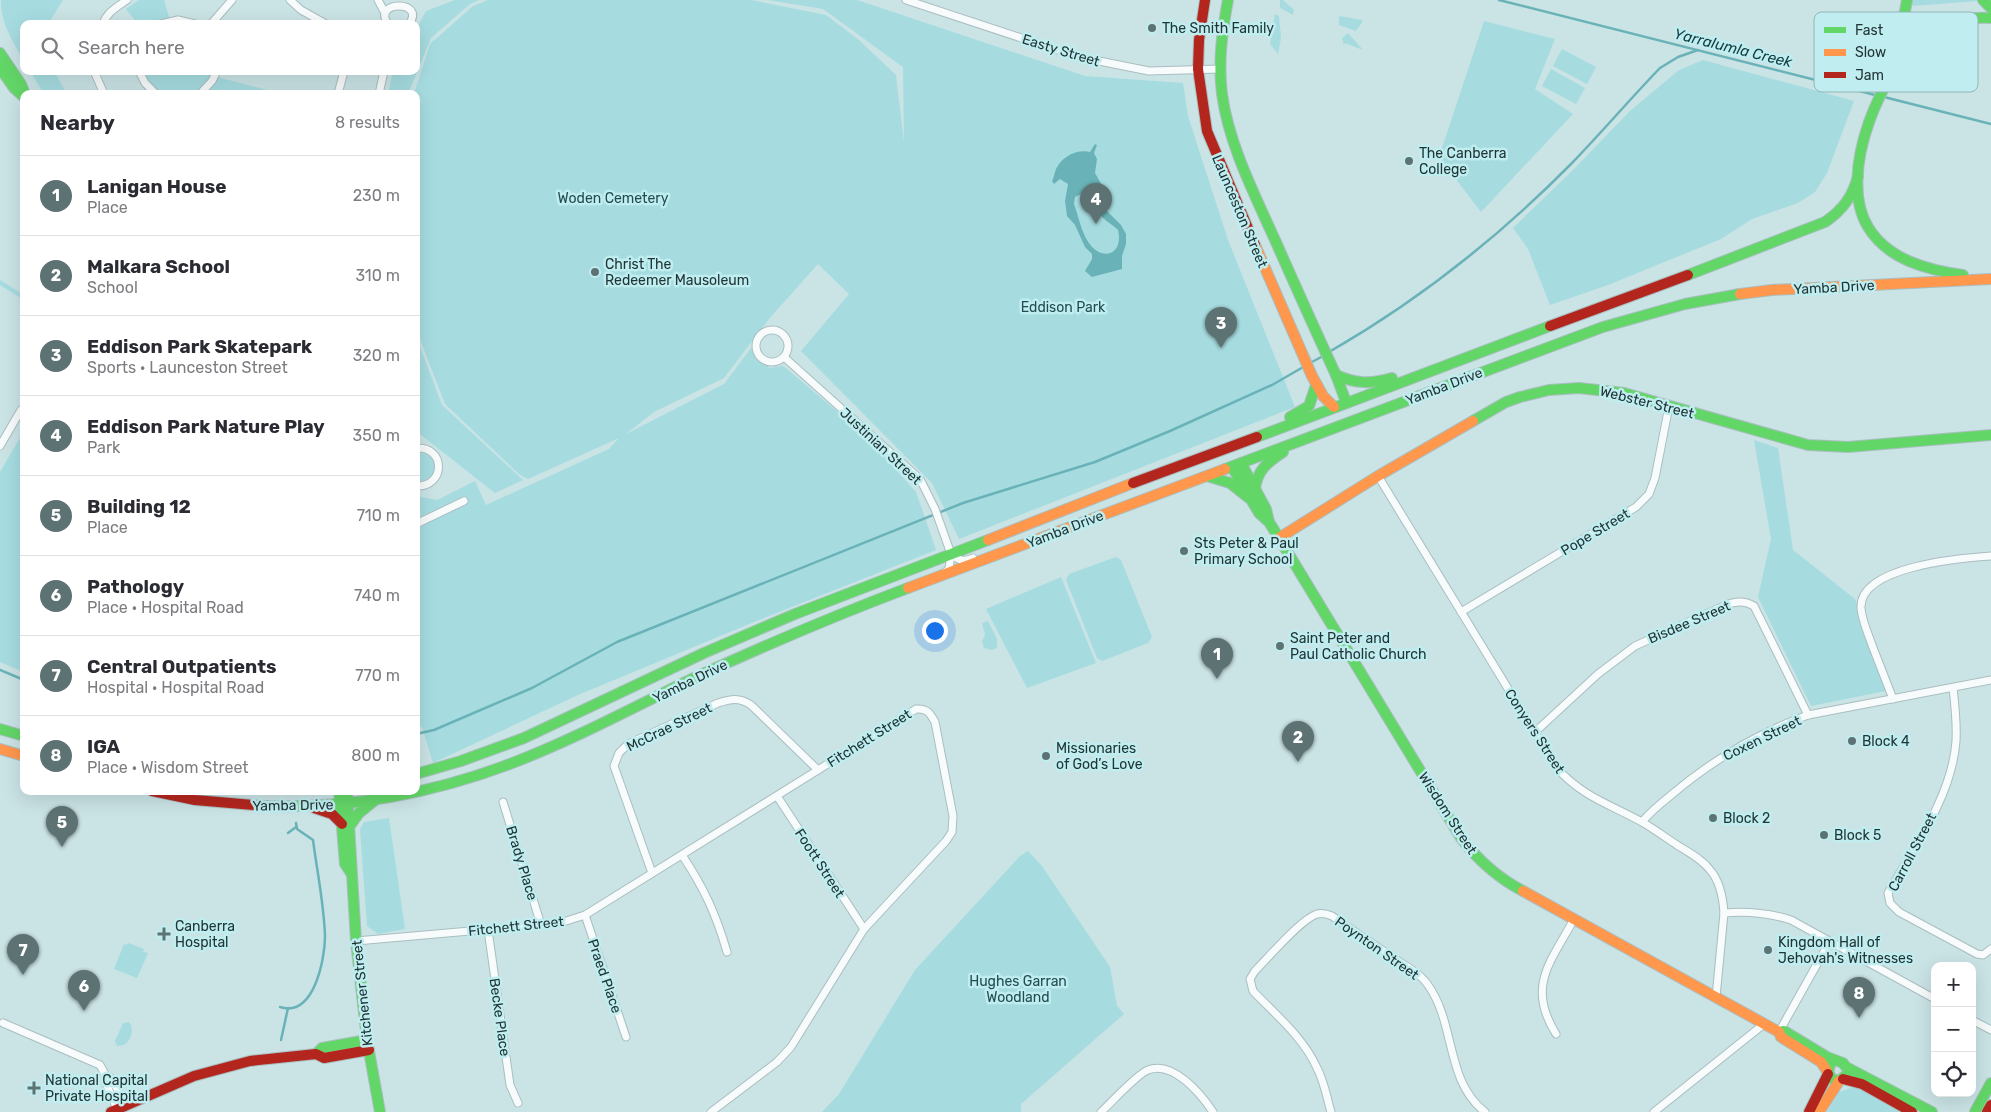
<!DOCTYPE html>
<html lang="en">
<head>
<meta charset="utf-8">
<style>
	:root { --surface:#fff; --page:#f7f7f7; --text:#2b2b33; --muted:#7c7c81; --line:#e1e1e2; --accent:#5d7273 }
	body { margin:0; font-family:Rubik,sans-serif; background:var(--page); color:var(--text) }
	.controls { position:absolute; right:15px; bottom:15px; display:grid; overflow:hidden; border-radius:10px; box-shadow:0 5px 20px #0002 }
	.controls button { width:45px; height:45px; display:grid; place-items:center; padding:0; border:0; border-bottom:1px solid var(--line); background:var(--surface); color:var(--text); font:25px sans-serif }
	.you { position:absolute; left:934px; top:630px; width:18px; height:18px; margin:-12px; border:4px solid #fff; border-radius:50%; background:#1a73e8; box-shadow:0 0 0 8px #1a73e833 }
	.badge { display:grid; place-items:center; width:32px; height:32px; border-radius:50%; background:var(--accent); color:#fff; font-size:16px; font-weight:700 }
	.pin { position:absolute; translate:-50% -41px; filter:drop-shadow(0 1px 2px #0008) }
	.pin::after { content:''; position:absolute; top:26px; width:18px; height:15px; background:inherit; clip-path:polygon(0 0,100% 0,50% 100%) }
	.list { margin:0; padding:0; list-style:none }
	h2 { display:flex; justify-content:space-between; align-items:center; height:65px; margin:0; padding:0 20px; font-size:21px }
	h2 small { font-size:16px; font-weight:400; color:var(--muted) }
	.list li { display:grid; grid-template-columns:32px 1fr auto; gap:15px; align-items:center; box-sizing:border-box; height:80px; padding:0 20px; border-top:1px solid var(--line) }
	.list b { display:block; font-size:19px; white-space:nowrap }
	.list p { margin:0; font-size:16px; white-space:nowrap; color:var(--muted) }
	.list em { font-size:16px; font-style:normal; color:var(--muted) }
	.icon { flex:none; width:28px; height:28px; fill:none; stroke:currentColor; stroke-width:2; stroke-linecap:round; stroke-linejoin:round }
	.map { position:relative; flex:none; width:1991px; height:1112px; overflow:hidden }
	.search { position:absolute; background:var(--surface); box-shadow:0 5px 20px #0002; left:20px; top:20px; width:400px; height:55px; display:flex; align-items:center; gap:12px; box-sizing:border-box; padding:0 18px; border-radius:10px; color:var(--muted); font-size:19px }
	.panel { position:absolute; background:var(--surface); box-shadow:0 5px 20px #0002; left:20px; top:90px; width:400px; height:705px; border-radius:10px }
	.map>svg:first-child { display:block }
	.green { fill:#a6dce0 }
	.water { fill:#69b3b8; fill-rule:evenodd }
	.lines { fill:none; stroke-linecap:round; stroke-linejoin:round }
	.stream { stroke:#69b3b8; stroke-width:2.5 }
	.street-casing { stroke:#aabec0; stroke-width:9 }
	.fast-casing { stroke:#aabec0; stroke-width:12 }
	.slow-casing { stroke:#aabec0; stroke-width:12 }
	.jam-casing { stroke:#aabec0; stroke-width:12 }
	.street { stroke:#f7fbfb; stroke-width:7 }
	.fast { stroke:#63d668; stroke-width:10 }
	.slow { stroke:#ff974d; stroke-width:10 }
	.jam { stroke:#b3261e; stroke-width:10 }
	.poi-dot { fill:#5d7273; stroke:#bfedf0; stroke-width:2 }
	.labels { text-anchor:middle; stroke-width:5; stroke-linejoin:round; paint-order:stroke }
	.poi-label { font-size:14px; fill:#223536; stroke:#bfedf0; text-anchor:start }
	.street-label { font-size:14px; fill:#223536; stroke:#bfedf0 }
	.park-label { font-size:14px; fill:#224d50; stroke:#bfedf0 }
	.water-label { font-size:15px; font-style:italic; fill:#154144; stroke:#bfedf0 }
	.key { fill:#bfedf0; stroke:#90b6b8; stroke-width:1 }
	.key-label { font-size:14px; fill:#223536 }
</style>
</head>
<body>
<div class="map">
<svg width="1991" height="1112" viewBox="0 0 1991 1112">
	<rect width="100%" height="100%" fill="#cae3e5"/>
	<g class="green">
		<path d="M1 0H63L48 24H24V60C13 43 0 21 1 0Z"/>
		<polygon points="139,0 164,0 171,24 138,24 126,9"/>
		<polygon points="455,0 479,0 470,4 431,38 408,94 388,94 393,71 416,71 416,30 426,11"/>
		<polygon points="488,0 751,0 826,15 859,40 896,75 904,143 903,67 823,9 768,0 857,0 1085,76 1183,83 1188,116 1228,240 1295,407 959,539 932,483 801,351 849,294 818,264 769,319 724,378 654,412 626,434 724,384 751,348 761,361 770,368 783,366 787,369 865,435 916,492 936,550 754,622 578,695 433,763 422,727 416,727 416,496 437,500 475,481 486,505 609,449 619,438 528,479 520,475 445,404 416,329 416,94 414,94 430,44 473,6"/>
		<polygon points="1280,0 1283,0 1294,10 1293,15 1280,8"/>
		<polygon points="1912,0 1991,0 1912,6"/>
		<polygon points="1275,14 1279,16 1281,38 1278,54 1270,44"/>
		<polygon points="1339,16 1362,20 1363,21 1356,31 1339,25"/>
		<polygon points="1484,21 1555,39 1535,89 1573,114 1481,212 1439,157"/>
		<polygon points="1348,33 1363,50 1345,43 1344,45 1342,38"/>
		<polygon points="1562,49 1596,67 1587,84 1553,66"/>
		<polygon points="1703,60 1854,101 1827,173 1815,192 1798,203 1752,219 1721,239 1608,285 1550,305 1528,249 1513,228 1572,171 1630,111 1679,70"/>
		<polygon points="1551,69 1585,88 1576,104 1542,86"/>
		<polygon points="30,71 54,71 67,94 44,94"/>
		<polygon points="142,71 214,71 213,76 271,91 268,94 160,94 147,84"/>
		<polygon points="0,280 24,295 24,300 0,285"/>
		<polygon points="416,336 442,405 523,480 495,493 416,431"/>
		<polygon points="24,431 24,672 0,662 0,472"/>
		<polygon points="1754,440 1778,448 1793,550 1855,599 1886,691 1811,706 1758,597 1771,539"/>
		<path d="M422 453C444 459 438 486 416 481V454Z"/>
		<polygon points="1116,557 1121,560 1152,637 1148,643 1102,661 1097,658 1066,580 1069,574"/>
		<polygon points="1061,577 1096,663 1027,688 986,609"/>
		<polygon points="988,621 997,639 997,648 992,650 984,648 982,641 985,635 982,623"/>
		<polygon points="389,818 405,929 378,934 367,926 360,829 364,822"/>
		<polygon points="1028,851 1042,866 1110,967 1117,1006 1124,1014 1021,1104 1021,1112 822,1112 839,1094 915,970 1020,856"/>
		<polygon points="128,943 144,949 143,952 148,953 137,978 114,969 124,944 127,945"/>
		<path d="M129 1022C135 1030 131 1040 124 1045L117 1046 115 1041 123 1023Z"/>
		<polygon points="1856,1086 1902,1112 1827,1112 1839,1092"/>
	</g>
	<path class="water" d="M1095 144 1097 145 1094 153 1097 159 1095 173 1103 187 1106 210 1121 225 1126 234V244L1122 256V269L1092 277 1085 271 1092 259V254L1085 247 1075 225 1067 216 1065 201 1068 184 1060 179 1054 184 1052 181C1054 177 1054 174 1056 169 1062 157 1076 149 1090 152ZM1081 194C1094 196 1095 208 1102 217 1107 222 1113 225 1118 230 1124 256 1101 261 1089 243 1081 232 1079 217 1074 204L1075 197Z"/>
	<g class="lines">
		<g class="stream">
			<polyline points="1499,0 1879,96"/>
			<polyline points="1884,97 1991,124"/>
			<path d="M1329 352C1418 301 1500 236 1572 163 1602 132 1630 99 1660 68L1678 57 1698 50"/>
			<polyline points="1310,363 1325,355"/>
			<polyline points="0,670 24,680"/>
			<polyline points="416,734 434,730 532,688 617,642 963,503 1095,462 1170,431 1272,385 1305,366"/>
			<polyline points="288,833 296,827"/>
			<path d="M280 1007C314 1018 325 959 325 936 324 904 317 871 313 840L297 829 296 823"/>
			<polyline points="281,1040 288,1008"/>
		</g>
		<g class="street-casing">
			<g id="street">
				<polyline points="290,0 301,10 326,24"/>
				<polyline points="378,0 385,13"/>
				<polyline points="906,0 1079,57 1149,71 1220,69"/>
				<path d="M103 24C107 12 117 7 127 0"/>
				<polyline points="161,24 178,20 195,24"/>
				<polyline points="211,24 232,0"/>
				<path d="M388 24C371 0 427 0 409 24"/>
				<polyline points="94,71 104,94"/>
				<polyline points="139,71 145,83 156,94"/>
				<polyline points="200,94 212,81 217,71"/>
				<polyline points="338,94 344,71"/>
				<polyline points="379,94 384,71"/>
				<circle cx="772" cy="346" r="16"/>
				<polyline points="784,357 920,479 935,509 951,554 949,569 945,572"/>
				<polyline points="0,446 21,410 24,408"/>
				<path d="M416 448C446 446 446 487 416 486"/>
				<path d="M1378 476 1556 767C1581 796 1609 804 1642 822 1654 829 1665 837 1677 845 1688 852 1702 859 1710 870 1720 881 1723 898 1724 913L1716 997"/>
				<polyline points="416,524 464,501"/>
				<path d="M951 554C959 561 964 562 973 558"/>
				<polyline points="1461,612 1636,507 1649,494 1655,478 1669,406"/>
				<path d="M1953 688C1955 705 1957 723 1956 741 1952 796 1915 846 1888 893L1890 903 1899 912 1977 954 1983 955 1991 949"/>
				<path d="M1893 699C1886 681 1879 663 1872 645 1868 633 1862 621 1861 608 1859 566 1962 558 1991 556"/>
				<path d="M1534 733 1598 674 1635 646 1728 604C1738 601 1745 601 1754 606L1808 715"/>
				<polyline points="777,796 864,929"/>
				<polyline points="503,802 541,925"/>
				<path d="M1642 822C1650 812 1660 804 1670 796 1711 761 1758 733 1808 715L1991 680"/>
				<path d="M682 855C704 888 716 914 727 952"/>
				<path d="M652 873 614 766 619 753 628 744 718 703C731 699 739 697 751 705L818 770"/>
				<path d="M1724 913C1747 911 1769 913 1791 920L1935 999"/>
				<polyline points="585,915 626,1037"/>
				<polyline points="488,930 510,1085 518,1103"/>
				<path d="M356 941 560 923 585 915 916 709C927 708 930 713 935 722L953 816 952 832 946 841 864 929 791 1047 777 1062 711 1112"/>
				<polyline points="1972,1020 1991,1030"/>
				<polyline points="3,1023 100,1065 106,1076 111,1078 126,1105"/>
				<polyline points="1779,1032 1830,941"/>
				<path d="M1556 1034C1526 986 1551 962 1574 919"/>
				<polyline points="106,1076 105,1081 117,1109"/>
				<path d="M1101 1112C1111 1103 1137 1074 1148 1070 1173 1060 1201 1094 1213 1112"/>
				<path d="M1331 1112C1327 1098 1324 1081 1317 1068 1303 1037 1276 1015 1253 991L1250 979 1255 971C1268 958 1301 919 1317 914 1322 913 1327 914 1332 916 1352 930 1372 943 1392 957 1404 965 1420 973 1428 985 1456 1024 1445 1081 1485 1112"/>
				<polyline points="1654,1112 1764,1024"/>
			</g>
		</g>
		<g class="fast-casing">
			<g id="fast">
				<path d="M1228 0C1222 32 1218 62 1222 94 1229 145 1254 193 1275 240 1295 285 1315 330 1336 375L1346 402"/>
				<polyline points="1983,0 1991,8"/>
				<polyline points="0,53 21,84 25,94"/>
				<polyline points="0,68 14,88 24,97"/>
				<polyline points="1891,71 1900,39 1907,0"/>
				<path d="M1688 275 1825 222C1843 210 1853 196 1858 176"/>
				<path d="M1963 275C1928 270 1888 260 1868 227 1836 175 1882 65 1929 33 1947 21 1970 17 1991 18"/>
				<path d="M1336 375C1356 384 1371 384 1392 378"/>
				<polyline points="1290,417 1309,406 1316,385"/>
				<polyline points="1473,421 1506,402 1520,397 1549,390 1579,388 1624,393 1808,445 1848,447 1991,435"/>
				<polyline points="1257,437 1550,326"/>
				<polyline points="1241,463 1266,509 1269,522"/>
				<path d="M1232 467 1259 513 1269 522 1279 538 1461 838C1478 860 1498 878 1523 891"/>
				<polyline points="1225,469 1603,327 1685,304 1740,294"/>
				<polyline points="1207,476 1230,483 1249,498"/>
				<path d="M1255 489C1257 470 1268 462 1283 452"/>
				<polyline points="0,729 24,736"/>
				<polyline points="416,774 461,761 524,738 704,653 795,614 988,540"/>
				<polyline points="339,791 345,864 351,873"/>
				<polyline points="347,791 356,941 367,1040 380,1112"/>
				<path d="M264 806C349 809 436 793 515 762 577 738 636 706 696 677 766 645 836 615 908 588"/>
				<polyline points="349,827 359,813 375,800"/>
				<polyline points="1779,1032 1784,1031 1827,1057 1843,1063 1846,1067 1932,1112"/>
				<polyline points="316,1054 322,1048 367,1040"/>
				<polyline points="1830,1065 1828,1072 1832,1079 1839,1081 1846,1075"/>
				<polyline points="1975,1112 1991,1083"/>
			</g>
		</g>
		<g class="slow-casing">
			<g id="slow">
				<polyline points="1255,245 1312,376 1323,396 1334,407"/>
				<polyline points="1740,294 1772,290 1991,279"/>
				<polyline points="1279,538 1378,476 1473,421"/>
				<polyline points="988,540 1133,483"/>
				<polyline points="908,588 1225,469"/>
				<polyline points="0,749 24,756"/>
				<polyline points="1523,891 1779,1032 1781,1037 1821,1062 1827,1071"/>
				<polyline points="1819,1112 1839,1081"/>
			</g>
		</g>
		<g class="jam-casing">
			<g id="jam">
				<polyline points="1205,0 1199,40 1198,69 1207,131 1255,245"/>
				<polyline points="1550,326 1688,275"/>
				<polyline points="1133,483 1257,437"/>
				<polyline points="152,791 195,800 264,806"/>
				<polyline points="314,808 332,814 342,824"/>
				<polyline points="1843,1079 1862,1084 1912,1112"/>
				<polyline points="111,1112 194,1076 250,1061 316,1054 324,1058 369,1050"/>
				<polyline points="1809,1112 1828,1074"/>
				<polyline points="1987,1112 1991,1105"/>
			</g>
		</g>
		<use href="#street" class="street"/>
		<use href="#fast" class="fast"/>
		<use href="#slow" class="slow"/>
		<use href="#jam" class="jam"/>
	</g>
	<g class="poi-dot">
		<circle cx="1152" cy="28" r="5"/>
		<circle cx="1409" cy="161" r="5"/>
		<circle cx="595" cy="272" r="5"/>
		<circle cx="1184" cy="551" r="5"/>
		<circle cx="1280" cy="646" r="5"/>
		<circle cx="1852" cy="741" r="5"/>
		<circle cx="1046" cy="756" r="5"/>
		<circle cx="1713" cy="818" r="5"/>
		<circle cx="1824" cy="835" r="5"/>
		<path d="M161.5 926.5h5v5h5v5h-5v5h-5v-5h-5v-5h5z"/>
		<circle cx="1768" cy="950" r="5"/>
		<path d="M31.5 1080.5h5v5h5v5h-5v5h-5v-5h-5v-5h5z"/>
	</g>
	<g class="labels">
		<g class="poi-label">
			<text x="1162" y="33">The Smith Family</text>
			<text x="1419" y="158">The Canberra<tspan x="1419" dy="16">College</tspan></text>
			<text x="605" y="269">Christ The<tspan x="605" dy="16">Redeemer Mausoleum</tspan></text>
			<text x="1194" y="548">Sts Peter &amp; Paul<tspan x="1194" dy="16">Primary School</tspan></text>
			<text x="1290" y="643">Saint Peter and<tspan x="1290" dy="16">Paul Catholic Church</tspan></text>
			<text x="1862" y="746">Block 4</text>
			<text x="1056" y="753">Missionaries<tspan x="1056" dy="16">of God’s Love</tspan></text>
			<text x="1723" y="823">Block 2</text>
			<text x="1834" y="840">Block 5</text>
			<text x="175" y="931">Canberra<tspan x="175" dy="16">Hospital</tspan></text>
			<text x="1778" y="947">Kingdom Hall of<tspan x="1778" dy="16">Jehovah's Witnesses</tspan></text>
			<text x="45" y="1085">National Capital<tspan x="45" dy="16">Private Hospital</tspan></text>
		</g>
		<g class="street-label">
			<text transform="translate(1061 50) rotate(17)" y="5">Easty Street</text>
			<text transform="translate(1240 211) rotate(67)" y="5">Launceston Street</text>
			<text transform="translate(1834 287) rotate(-3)" y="5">Yamba Drive</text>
			<text transform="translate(1444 386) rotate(-21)" y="5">Yamba Drive</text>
			<text transform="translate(1647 402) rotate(14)" y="5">Webster Street</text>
			<text transform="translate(881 446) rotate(43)" y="5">Justinian Street</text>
			<text transform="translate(1065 529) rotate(-21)" y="5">Yamba Drive</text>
			<text transform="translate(1595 532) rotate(-31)" y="5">Pope Street</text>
			<text transform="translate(1689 622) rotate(-23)" y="5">Bisdee Street</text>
			<text transform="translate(690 681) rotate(-26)" y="5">Yamba Drive</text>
			<text transform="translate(669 727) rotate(-26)" y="5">McCrae Street</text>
			<text transform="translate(1535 731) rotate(57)" y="5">Conyers Street</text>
			<text transform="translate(869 738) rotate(-32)" y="5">Fitchett Street</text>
			<text transform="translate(1762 738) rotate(-26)" y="5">Coxen Street</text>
			<text transform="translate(293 805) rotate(-1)" y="5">Yamba Drive</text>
			<text transform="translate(1448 813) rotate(57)" y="5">Wisdom Street</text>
			<text transform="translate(1912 852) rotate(-62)" y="5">Carroll Street</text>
			<text transform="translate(522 863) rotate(73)" y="5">Brady Place</text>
			<text transform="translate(820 863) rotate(57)" y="5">Foott Street</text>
			<text transform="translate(516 926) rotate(-6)" y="5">Fitchett Street</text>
			<text transform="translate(1377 948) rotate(35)" y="5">Poynton Street</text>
			<text transform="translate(605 976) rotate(71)" y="5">Praed Place</text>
			<text transform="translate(362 993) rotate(-96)" y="5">Kitchener Street</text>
			<text transform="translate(500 1017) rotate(82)" y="5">Becke Place</text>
		</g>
		<g class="park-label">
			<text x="613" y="203">Woden Cemetery</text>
			<text x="1063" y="312">Eddison Park</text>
			<text x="1018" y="986">Hughes Garran<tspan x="1018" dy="16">Woodland</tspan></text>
		</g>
		<g class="water-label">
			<text transform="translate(1733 48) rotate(14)" y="5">Yarralumla Creek</text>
		</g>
	</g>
	<rect x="1814" y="12" width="164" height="80" rx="8" class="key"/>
	<rect x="1824" y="27" width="22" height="6" fill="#63d668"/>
	<rect x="1824" y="49" width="22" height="7" fill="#ff974d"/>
	<rect x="1824" y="72" width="22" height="6" fill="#b3261e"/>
	<g class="key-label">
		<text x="1855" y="35">Fast</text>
		<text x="1855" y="57">Slow</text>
		<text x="1855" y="80">Jam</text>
	</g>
</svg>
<div class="controls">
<button>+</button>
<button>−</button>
<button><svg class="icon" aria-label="locate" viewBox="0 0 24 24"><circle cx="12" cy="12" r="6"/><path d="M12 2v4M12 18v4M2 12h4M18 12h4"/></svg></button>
</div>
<div class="you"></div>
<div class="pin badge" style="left:1217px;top:679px">1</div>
<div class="pin badge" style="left:1298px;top:762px">2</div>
<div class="pin badge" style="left:1221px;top:348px">3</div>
<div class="pin badge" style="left:1096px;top:224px">4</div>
<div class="pin badge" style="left:62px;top:847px">5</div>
<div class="pin badge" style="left:84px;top:1011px">6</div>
<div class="pin badge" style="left:23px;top:975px">7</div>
<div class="pin badge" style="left:1859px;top:1018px">8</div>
<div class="search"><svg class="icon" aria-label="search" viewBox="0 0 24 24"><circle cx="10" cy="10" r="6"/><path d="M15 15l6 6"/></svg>Search here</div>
<section class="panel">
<h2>Nearby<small>8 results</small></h2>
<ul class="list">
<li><span class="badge">1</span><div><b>Lanigan House</b><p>Place</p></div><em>230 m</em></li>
<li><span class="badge">2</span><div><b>Malkara School</b><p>School</p></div><em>310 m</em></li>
<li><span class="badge">3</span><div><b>Eddison Park Skatepark</b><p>Sports · Launceston Street</p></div><em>320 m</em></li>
<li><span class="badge">4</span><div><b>Eddison Park Nature Play</b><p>Park</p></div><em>350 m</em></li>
<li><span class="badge">5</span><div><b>Building 12</b><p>Place</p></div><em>710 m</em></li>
<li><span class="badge">6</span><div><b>Pathology</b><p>Place · Hospital Road</p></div><em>740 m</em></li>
<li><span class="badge">7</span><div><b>Central Outpatients</b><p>Hospital · Hospital Road</p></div><em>770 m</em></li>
<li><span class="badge">8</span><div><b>IGA</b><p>Place · Wisdom Street</p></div><em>800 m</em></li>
</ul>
</section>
</div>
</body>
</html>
